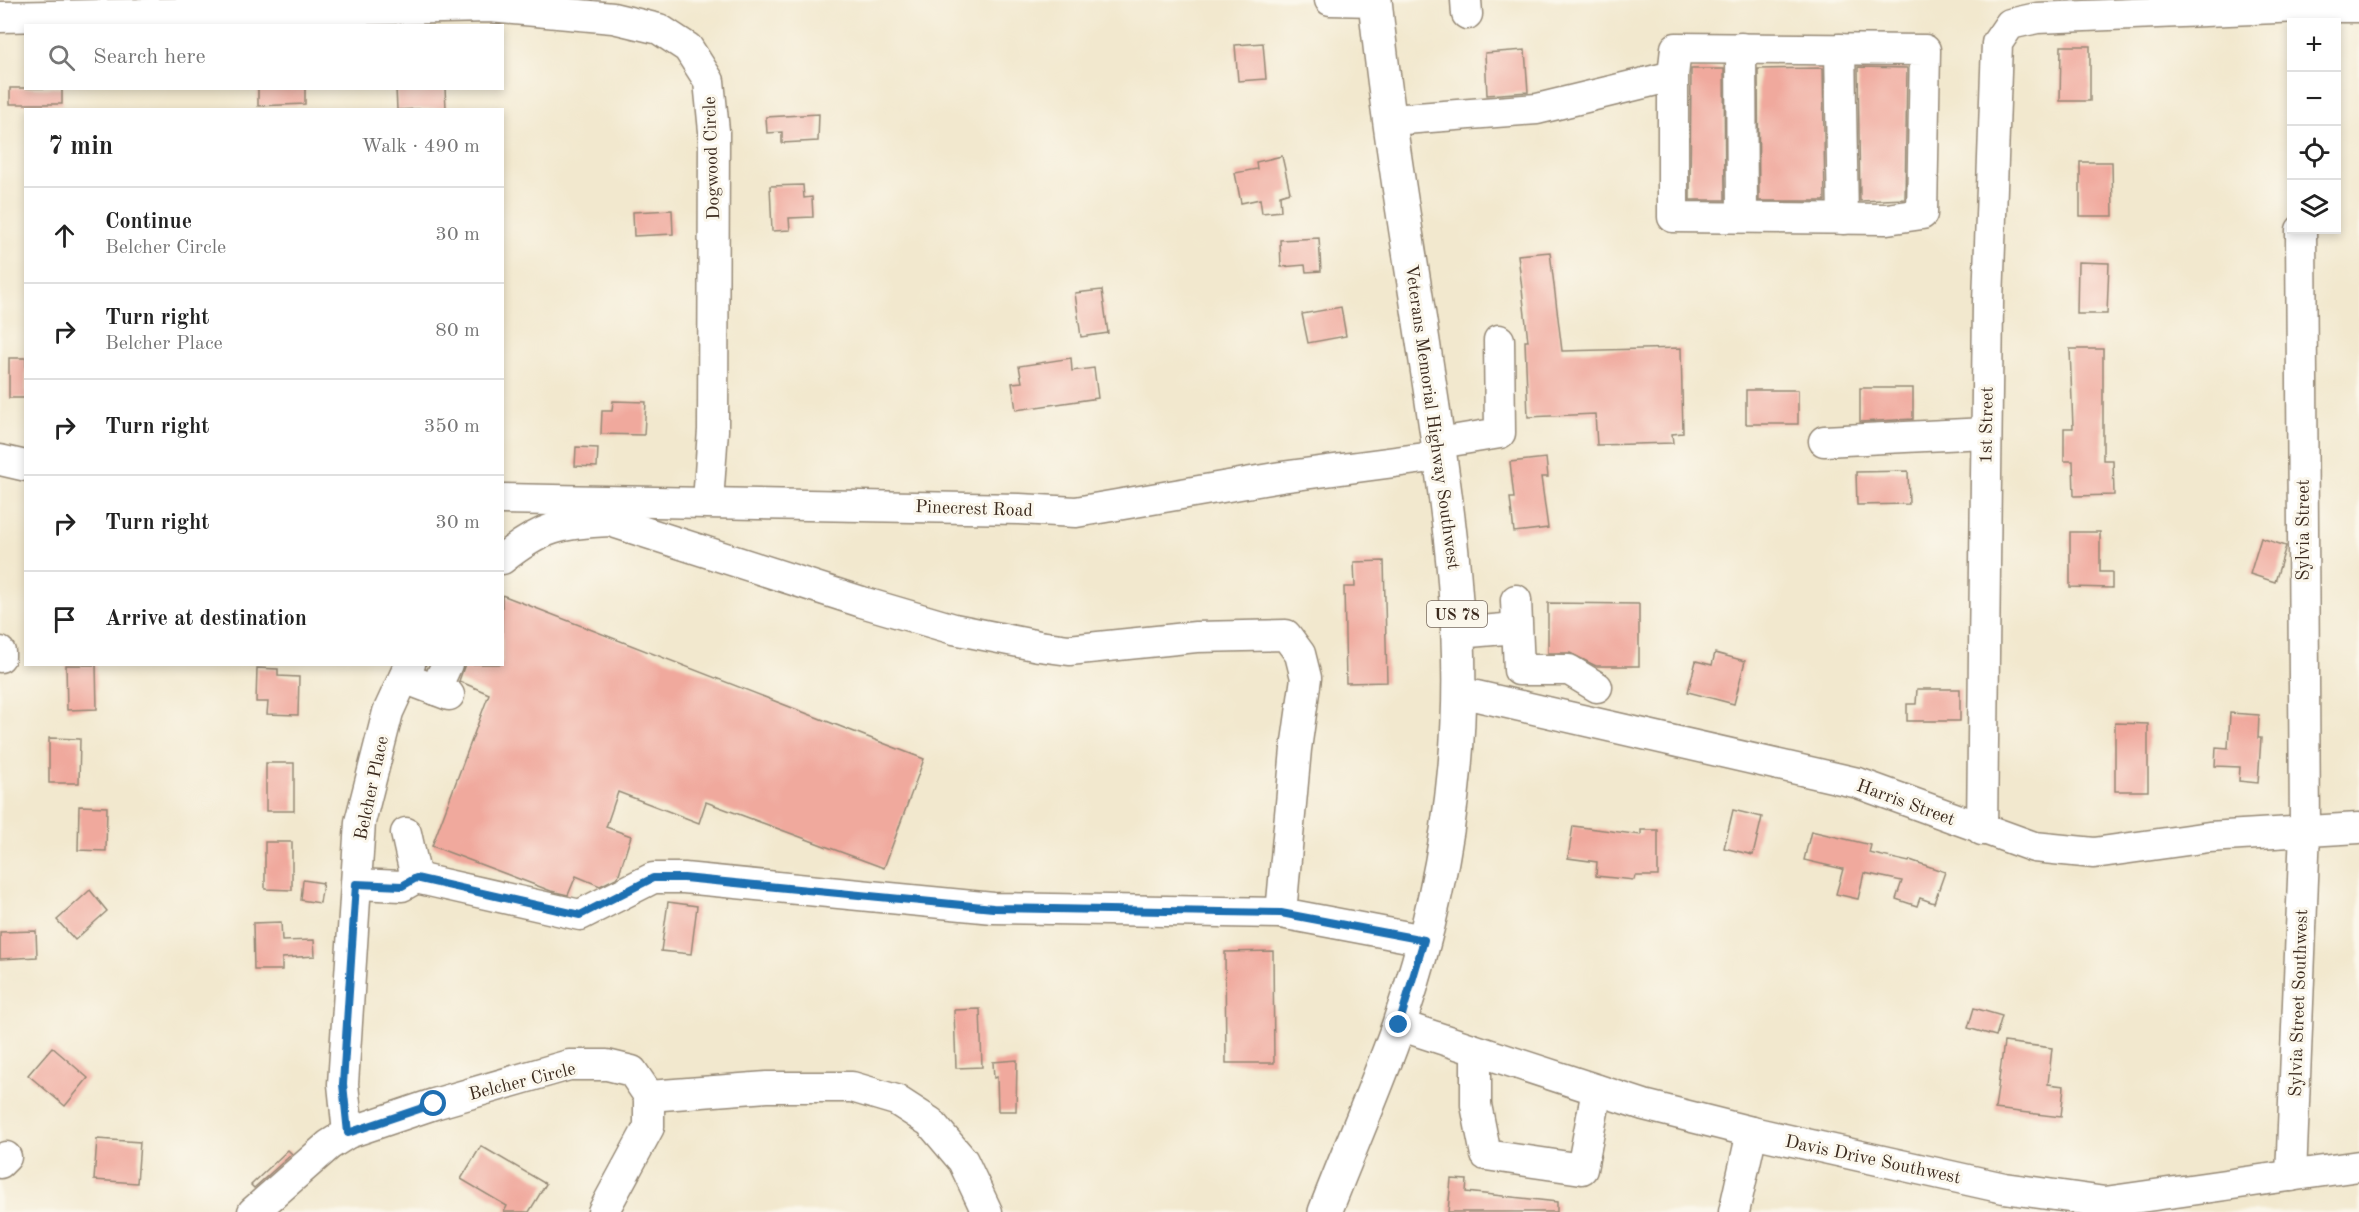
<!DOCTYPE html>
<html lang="en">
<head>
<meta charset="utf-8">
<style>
	:root { --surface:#fff; --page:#f2f2f2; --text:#222; --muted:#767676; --line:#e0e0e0 }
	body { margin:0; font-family:"Old Standard TT",serif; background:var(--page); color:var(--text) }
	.controls { position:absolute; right:18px; top:18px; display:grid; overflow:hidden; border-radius:0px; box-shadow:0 3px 9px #0003 }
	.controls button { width:54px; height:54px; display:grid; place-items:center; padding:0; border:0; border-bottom:2px solid var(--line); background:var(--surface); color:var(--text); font:30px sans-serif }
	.stop { position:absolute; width:18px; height:18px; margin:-14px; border:4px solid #1f6fb2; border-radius:50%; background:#fff }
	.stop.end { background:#1f6fb2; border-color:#fff; box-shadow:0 2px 6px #0008 }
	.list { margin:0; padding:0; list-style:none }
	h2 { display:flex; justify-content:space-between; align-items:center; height:78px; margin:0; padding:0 24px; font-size:26px }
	h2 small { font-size:20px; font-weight:400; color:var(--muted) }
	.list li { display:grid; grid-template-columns:39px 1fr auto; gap:18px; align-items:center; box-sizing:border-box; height:96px; padding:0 24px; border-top:2px solid var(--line) }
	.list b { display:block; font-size:22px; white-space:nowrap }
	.list p { margin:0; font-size:20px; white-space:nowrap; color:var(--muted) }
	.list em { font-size:20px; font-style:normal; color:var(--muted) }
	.icon { flex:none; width:33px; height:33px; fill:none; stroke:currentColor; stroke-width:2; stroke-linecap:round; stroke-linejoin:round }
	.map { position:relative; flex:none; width:2359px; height:1212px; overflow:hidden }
	.search { position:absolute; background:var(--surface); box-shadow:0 3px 9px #0003; left:24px; top:24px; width:480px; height:66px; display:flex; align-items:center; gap:15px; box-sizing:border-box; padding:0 21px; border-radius:0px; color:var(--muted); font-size:22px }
	.panel { position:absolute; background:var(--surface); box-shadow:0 3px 9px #0003; left:24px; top:108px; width:480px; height:558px; border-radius:0px }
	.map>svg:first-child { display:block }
	.building { fill:#f0a99d }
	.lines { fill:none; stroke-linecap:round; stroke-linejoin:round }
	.minor-casing { stroke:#968976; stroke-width:33 }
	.major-casing { stroke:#968976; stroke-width:36 }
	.minor { stroke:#fff; stroke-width:30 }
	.major { stroke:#fff; stroke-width:33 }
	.route { stroke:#1f6fb2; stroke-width:8 }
	.labels { text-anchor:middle; stroke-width:6; stroke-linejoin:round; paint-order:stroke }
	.shield { fill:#fbf7ec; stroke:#75685c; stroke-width:1.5 }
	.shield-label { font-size:16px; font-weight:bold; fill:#3b2a1e }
	.street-label { font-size:18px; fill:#3b2a1e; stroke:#fbf7ec }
</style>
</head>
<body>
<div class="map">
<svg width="2359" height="1212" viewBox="0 0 2359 1212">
	<rect width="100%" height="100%" fill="#fbf7ec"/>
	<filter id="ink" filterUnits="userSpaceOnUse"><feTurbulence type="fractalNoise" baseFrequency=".0167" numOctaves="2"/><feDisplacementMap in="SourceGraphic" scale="12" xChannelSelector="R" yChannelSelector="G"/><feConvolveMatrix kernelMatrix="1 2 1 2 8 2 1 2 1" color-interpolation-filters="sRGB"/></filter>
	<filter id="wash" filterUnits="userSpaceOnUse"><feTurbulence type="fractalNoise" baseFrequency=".008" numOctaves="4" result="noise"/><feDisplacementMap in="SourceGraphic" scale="24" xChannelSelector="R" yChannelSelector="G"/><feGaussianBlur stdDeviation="1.35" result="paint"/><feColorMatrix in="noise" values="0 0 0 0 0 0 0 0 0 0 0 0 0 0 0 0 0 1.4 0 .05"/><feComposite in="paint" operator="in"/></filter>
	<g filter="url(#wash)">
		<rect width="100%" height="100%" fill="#f2e8ce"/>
		<g id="blocks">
			<g class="building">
				<polygon points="1263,43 1266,79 1238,81 1235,45"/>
				<polygon points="2061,46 2090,46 2090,101 2060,101"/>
				<polygon points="1525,50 1528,92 1487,95 1485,53"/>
				<polygon points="1858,67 1907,68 1905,199 1860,201"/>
				<polygon points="1823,68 1825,201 1759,201 1758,69"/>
				<polygon points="1691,69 1724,69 1725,200 1690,200"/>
				<rect x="10" y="88" width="52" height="16"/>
				<polygon points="258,88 305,88 305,104 258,106"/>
				<polygon points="396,88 445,88 446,108 397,110"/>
				<polygon points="819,114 818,141 782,143 782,132 767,133 766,117"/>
				<polygon points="1282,156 1290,192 1280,195 1281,211 1262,213 1260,199 1241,203 1235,173 1257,169 1256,162"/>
				<polygon points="2080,162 2112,162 2113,216 2080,216"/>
				<polygon points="803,185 804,198 812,197 813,217 789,218 790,230 772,231 770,186"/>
				<polygon points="672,210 673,234 634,236 633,212"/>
				<polygon points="1319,238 1321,271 1306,272 1305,265 1281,267 1280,240"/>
				<polygon points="1550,252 1562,351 1681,348 1683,433 1672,434 1673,443 1597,445 1595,414 1528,417 1525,341 1528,341 1518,255"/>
				<polygon points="2078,262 2109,263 2107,314 2077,314"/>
				<polygon points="1102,290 1108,333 1081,337 1075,293"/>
				<polygon points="1341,307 1346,336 1308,343 1302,314"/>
				<polygon points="2070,349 2103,349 2103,460 2113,460 2114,495 2074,496 2073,461 2064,461 2064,428 2073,428"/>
				<rect x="9" y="358" width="17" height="40"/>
				<polygon points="1071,358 1072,371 1094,368 1098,398 1016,410 1012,383 1022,382 1019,366"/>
				<polygon points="1860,388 1913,388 1913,419 1860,422"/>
				<rect x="1746" y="390" width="52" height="34"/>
				<polygon points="613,401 646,402 644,435 601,434 602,411 612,411"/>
				<polygon points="576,447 598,448 597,467 575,466"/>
				<polygon points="1546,458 1548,477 1541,477 1548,528 1514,532 1510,498 1514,498 1510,462"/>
				<polygon points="1908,471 1909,504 1857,505 1856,472"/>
				<polygon points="2070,532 2100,532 2100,572 2112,572 2112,588 2070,587"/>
				<polygon points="2261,538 2286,546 2275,582 2250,574"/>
				<polygon points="1384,561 1387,682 1346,683 1344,587 1355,587 1354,562"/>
				<polygon points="502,595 924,759 884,868 706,802 699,823 618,792 606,827 631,836 618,877 600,886 576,876 568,895 551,891 432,846 489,694 459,681 465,664 502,664"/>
				<polygon points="1548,603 1639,604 1639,666 1596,666 1570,653 1548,653"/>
				<polygon points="1715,653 1745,661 1734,704 1688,692 1696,661 1712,665"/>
				<polygon points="66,665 96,665 97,709 67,710"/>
				<polygon points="257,668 278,669 278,676 299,677 298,715 267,714 268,702 256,702"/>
				<polygon points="1917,689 1960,689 1960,721 1907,721 1907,704 1916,704"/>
				<polygon points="2230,713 2259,715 2258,738 2261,738 2258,783 2239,781 2240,767 2215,766 2216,747 2228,748"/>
				<polygon points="2115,723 2148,724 2148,791 2115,791"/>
				<polygon points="49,738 80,739 79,783 49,783"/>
				<rect x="266" y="763" width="28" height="48"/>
				<polygon points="79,806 107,807 106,851 78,850"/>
				<polygon points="1733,810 1762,817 1753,855 1724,848"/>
				<polygon points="1573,826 1641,835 1641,830 1658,830 1658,876 1635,876 1634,880 1596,876 1597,862 1568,858"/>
				<polygon points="1811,831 1871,845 1869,853 1909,862 1910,860 1945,872 1934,903 1920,898 1917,906 1896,899 1902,881 1864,873 1858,899 1836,894 1843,869 1804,860"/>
				<polygon points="265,842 292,842 292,890 265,889"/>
				<polygon points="303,880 323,883 320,903 301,900"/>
				<polygon points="90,890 107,911 75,940 57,920"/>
				<polygon points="668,902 697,906 691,954 661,951"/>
				<polygon points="281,922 282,941 314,940 315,956 282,958 282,970 254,970 253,923"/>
				<polygon points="36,931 37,957 0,959 0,932"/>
				<polygon points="1273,951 1274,1063 1226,1063 1225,952"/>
				<polygon points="1974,1008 2002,1016 1996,1036 1968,1028"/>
				<polygon points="980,1009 982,1067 956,1068 954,1010"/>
				<polygon points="2004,1042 2052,1048 2048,1084 2064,1086 2061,1117 1995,1109"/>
				<polygon points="52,1047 88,1078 65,1106 28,1075"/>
				<polygon points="1017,1060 1016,1111 998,1111 997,1077 994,1078 993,1062"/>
				<polygon points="97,1139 140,1142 137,1183 94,1180"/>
				<polygon points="481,1146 546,1184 529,1212 504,1212 507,1206 461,1179"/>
				<polygon points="288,1150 292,1154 254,1188 251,1185"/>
				<polygon points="1451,1179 1467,1180 1466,1192 1557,1202 1557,1212 1448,1212"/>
			</g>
		</g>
	</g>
	<g filter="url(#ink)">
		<use href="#blocks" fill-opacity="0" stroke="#968976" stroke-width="1.5"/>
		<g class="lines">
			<g class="minor-casing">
				<g id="minor">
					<polyline points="1330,0 1375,1"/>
					<polyline points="1466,0 1467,14"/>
					<polyline points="0,17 490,7 613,18 659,29 688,48 709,81 714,131 713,430 708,502"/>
					<polyline points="1741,48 1742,217"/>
					<polyline points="1840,49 1843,219"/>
					<polyline points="1391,120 1537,109 1673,76 1676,48 1925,50 1922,214 1887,219 1673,217 1673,76"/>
					<polyline points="1824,441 1986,433"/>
					<polyline points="1439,443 1500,433 1499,340"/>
					<polyline points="0,460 26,466"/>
					<polyline points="502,499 1019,509 1076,512 1281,477 1440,456"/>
					<path d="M502 559C542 527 561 523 610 521L862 602 954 629 1039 646 1069 650 1196 637 1286 635 1300 654 1306 678 1296 749 1281 913 1424 940"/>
					<polyline points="1516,600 1519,670 1569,670 1597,687"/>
					<polyline points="1458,633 1516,628"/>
					<polyline points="0,652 0,657"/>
					<polyline points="404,678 449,695"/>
					<polyline points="1459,689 1468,694 1858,783 2034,847 2094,853 2209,837 2359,828"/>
					<polyline points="435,690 447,664"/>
					<polyline points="1982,830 1988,302 1997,43 2010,24 2037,18 2300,7 2359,7"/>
					<polyline points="416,878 580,915 653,878 684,878 993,908 1281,913"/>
					<polyline points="356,884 402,886 416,878 406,833"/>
					<polyline points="1399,1025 1644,1105 1752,1132 2004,1188 2105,1202 2359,1166"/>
					<polyline points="1476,1051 1476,1105 1486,1155 1582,1169 1597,1090"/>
					<polyline points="649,1096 767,1087 852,1087 896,1100 930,1122 963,1161 987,1212"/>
					<polyline points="348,1133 343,1084 360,822 388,712 410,664"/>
					<polyline points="0,1163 6,1157"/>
					<polyline points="2291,1176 2305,830 2301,230"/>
					<polyline points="253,1212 329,1145 348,1133 434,1104 569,1065 607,1065 632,1071 649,1096 649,1127 603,1212"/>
					<polyline points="1734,1212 1752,1132"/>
				</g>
			</g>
			<g class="major-casing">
				<path id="major" d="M1325 1212C1349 1150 1376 1089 1398 1027 1427 943 1447 854 1455 766 1467 639 1449 513 1430 388 1411 259 1388 130 1375 0"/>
			</g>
			<use href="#minor" class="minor"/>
			<use href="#major" class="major"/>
		</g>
	</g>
	<g class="lines" filter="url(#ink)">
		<polyline class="route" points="434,1104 348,1133 343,1084 356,884 402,886 416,878 580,915 653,878 684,878 993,908 1281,913 1424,940 1399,1025"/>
	</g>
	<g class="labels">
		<rect class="shield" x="1427" y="601" width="60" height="26" rx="4.5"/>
		<g class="shield-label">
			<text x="1457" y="620">US 78</text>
		</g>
		<g class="street-label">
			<text transform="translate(711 158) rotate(-92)" y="6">Dogwood Circle</text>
			<text transform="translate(1433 417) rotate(82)" y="6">Veterans Memorial Highway Southwest</text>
			<text transform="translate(1986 425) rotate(-89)" y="6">1st Street</text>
			<text transform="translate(974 508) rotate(2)" y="6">Pinecrest Road</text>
			<text transform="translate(2303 530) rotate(-90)" y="6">Sylvia Street</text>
			<text transform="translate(371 788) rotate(-78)" y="6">Belcher Place</text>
			<text transform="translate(1906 802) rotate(20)" y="6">Harris Street</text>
			<text transform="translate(2298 1003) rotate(-88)" y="6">Sylvia Street Southwest</text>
			<text transform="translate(522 1081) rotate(-14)" y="6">Belcher Circle</text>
			<text transform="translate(1873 1159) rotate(12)" y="6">Davis Drive Southwest</text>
		</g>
	</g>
</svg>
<div class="controls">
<button>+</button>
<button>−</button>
<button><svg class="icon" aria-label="locate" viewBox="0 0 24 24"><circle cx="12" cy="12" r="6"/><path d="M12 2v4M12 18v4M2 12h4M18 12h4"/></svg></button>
<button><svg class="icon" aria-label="layers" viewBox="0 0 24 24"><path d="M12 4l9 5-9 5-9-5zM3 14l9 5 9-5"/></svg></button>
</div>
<div class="stop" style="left:434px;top:1104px"></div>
<div class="stop end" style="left:1399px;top:1025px"></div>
<div class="search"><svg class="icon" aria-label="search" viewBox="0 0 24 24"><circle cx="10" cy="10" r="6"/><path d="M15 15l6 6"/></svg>Search here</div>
<section class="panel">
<h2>7 min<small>Walk · 490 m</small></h2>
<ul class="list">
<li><svg class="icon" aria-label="ahead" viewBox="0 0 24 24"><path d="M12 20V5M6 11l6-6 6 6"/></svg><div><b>Continue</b><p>Belcher Circle</p></div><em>30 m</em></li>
<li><svg class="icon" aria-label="right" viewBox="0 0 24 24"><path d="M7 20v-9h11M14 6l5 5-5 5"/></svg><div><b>Turn right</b><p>Belcher Place</p></div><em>80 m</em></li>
<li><svg class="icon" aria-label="right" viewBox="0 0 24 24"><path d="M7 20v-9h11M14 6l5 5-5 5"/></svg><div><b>Turn right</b></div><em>350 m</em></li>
<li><svg class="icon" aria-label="right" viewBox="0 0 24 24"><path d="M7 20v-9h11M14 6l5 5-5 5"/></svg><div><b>Turn right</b></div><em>30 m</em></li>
<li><svg class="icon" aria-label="arrive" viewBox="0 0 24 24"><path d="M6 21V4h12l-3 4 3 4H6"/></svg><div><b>Arrive at destination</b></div></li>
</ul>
</section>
</div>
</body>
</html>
